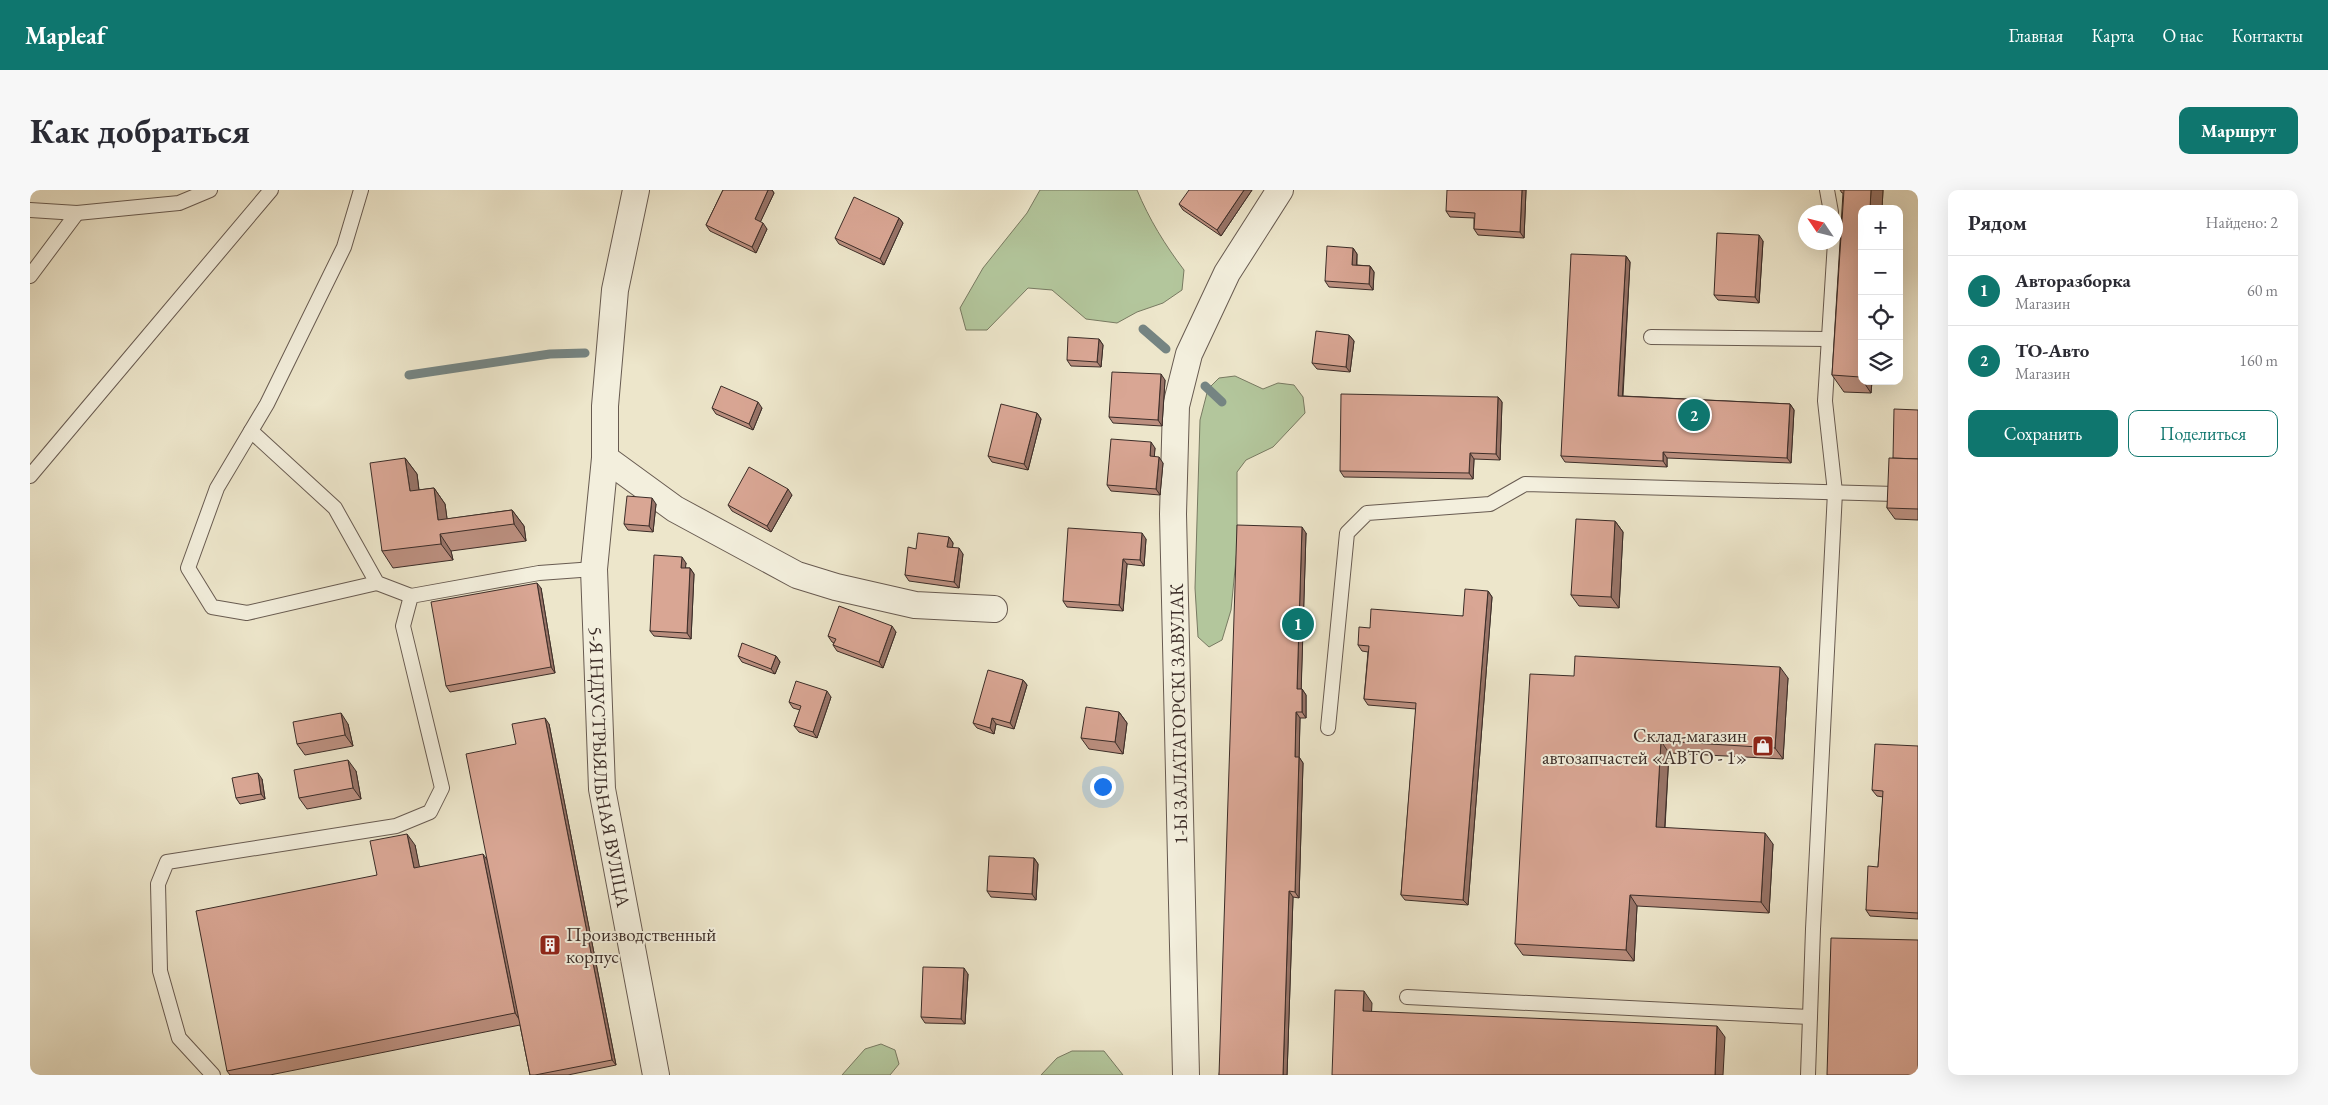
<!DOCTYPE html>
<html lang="ru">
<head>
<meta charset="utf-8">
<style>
	:root { --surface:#fff; --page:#f7f7f7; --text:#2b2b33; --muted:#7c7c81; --line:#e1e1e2; --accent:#0f766e }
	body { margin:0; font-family:"EB Garamond",serif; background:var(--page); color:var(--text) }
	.controls { position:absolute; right:15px; top:15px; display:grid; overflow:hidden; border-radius:10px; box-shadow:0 5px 20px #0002 }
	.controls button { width:45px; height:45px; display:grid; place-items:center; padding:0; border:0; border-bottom:1px solid var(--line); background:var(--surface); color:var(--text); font:25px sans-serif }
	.compass { position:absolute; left:1768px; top:15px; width:45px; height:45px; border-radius:50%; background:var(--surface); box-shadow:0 5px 20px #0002; rotate:305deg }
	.you { position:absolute; left:1072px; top:596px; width:18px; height:18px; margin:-12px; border:4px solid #fff; border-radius:50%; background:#1a73e8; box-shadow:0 0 0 8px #1a73e833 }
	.badge { display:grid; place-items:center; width:32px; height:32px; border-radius:50%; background:var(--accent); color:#fff; font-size:16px; font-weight:700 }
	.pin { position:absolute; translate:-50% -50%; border:2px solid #fff; box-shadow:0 1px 5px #0006 }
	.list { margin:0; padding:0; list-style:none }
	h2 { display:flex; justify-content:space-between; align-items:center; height:65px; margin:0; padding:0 20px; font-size:21px }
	h2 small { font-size:16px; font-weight:400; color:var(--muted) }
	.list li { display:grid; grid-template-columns:32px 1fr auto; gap:15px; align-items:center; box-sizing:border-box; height:70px; padding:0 20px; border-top:1px solid var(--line) }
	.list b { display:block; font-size:19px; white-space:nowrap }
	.list p { margin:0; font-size:16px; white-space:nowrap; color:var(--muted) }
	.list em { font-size:16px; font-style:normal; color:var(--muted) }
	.actions { display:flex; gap:10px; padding:15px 20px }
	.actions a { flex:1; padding:11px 0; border:1px solid var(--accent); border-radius:10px; text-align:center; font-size:18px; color:var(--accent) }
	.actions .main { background:var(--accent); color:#fff }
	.icon { flex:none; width:28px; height:28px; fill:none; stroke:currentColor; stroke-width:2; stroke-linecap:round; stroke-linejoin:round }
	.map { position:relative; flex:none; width:1888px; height:885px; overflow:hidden; border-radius:10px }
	header { display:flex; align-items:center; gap:30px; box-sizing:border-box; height:70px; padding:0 25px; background:var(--accent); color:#fff }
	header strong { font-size:24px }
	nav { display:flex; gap:28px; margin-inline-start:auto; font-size:18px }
	.intro { display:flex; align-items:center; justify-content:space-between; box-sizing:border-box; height:120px; padding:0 30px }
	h1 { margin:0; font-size:35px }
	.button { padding:12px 22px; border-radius:10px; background:var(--accent); color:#fff; font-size:18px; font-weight:700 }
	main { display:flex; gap:30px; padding:0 30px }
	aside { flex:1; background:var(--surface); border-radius:10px; box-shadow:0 5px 20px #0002 }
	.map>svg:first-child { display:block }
	.green { fill:#b3c69c; stroke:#787a62 }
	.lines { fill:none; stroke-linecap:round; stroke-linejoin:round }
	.stream { stroke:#758482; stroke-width:9 }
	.lane-casing { stroke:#685b51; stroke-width:16 }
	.street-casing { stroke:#685b51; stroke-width:28 }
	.lane { stroke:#f3efdd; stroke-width:14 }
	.street { stroke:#f3efdd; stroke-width:26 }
	.wall { fill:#bb8f7f; stroke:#3c2d28 }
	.shaded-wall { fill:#987468; stroke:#3c2d28 }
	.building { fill:#d9a694; stroke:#3c2d28 }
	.labels { text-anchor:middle; stroke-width:4; stroke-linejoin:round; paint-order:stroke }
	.street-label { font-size:19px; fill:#3c2d28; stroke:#f3efdd }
	.poi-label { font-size:19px; fill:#3c2d28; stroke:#f3efdd; text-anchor:end }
</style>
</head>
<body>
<header>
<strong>Mapleaf</strong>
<nav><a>Главная</a><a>Карта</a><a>О нас</a><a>Контакты</a></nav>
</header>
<div class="intro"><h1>Как добраться</h1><a class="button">Маршрут</a></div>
<main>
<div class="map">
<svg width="1888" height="885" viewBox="0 0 1888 885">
	<rect width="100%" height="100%" fill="#ede6cb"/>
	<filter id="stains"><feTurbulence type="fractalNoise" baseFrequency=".004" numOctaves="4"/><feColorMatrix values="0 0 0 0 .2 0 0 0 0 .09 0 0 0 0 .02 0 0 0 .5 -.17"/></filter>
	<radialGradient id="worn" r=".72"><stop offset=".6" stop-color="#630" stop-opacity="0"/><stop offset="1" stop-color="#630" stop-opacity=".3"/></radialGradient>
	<g class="green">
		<path d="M1010 0H1107C1119 29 1135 55 1154 80L1152 100 1133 113 1107 122 1087 133 1056 129 1022 100 998 98 957 140H936L930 118 953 78 997 23Z"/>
		<polygon points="1205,186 1233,199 1248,193 1264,195 1273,207 1275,223 1243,257 1216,270 1207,282 1207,359 1201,420 1192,450 1179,457 1168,447 1165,398 1170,230 1178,199 1189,188"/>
		<polygon points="851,854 865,860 869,874 860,885 812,885 835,859"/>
		<polygon points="1042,861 1074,861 1093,885 1011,885 1027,868"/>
	</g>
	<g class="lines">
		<g class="stream">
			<polyline points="1113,139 1136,159"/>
			<polyline points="379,185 520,164 555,163"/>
			<polyline points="1175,196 1192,212"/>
		</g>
		<g class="lane-casing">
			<g id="lane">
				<polyline points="331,0 314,57 237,214 187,298 158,378 182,417 217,423 347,393"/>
				<polyline points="1797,0 1801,22"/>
				<polyline points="0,20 47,23 149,13 180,0"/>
				<polyline points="0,86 47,23"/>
				<polyline points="1621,147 1798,149"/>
				<polyline points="221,241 305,318 347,393 381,406"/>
				<polyline points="0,286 241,0"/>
				<polyline points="1298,538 1317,343 1337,323 1460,314 1495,294 1865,304"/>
				<polyline points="1377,807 1780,827"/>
				<polyline points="183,885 149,848 130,781 128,694 137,672 366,636 400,622 412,598 373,436 381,406 509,383 564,379"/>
				<polyline points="1778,885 1783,739 1805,302 1795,211 1805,52"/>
			</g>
		</g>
		<g class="street-casing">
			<g id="street">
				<path id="s1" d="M606 0 585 100 575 216V268L564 379 572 599 626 885"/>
				<polyline points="575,268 645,319 767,385 806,397 885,415 964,419"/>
				<polyline points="1156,885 1143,324 1146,216 1159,164 1197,83 1250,0"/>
			</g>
		</g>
		<use href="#lane" class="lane"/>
		<use href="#street" class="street"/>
	</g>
	<g class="wall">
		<polygon points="693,0 742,0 744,3 730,32 737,39 726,63 680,41 676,35"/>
		<polygon points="1222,0 1191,46 1153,20 1149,14"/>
		<polygon points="1496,0 1494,48 1448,45 1444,39 1444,28 1420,27 1416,21"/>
		<polygon points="1810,0 1853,0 1852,19 1832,19 1832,191 1842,191 1841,203 1814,202 1802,185 1813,3 1812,3"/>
		<polygon points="869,28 873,33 854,75 809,54 805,48"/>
		<polygon points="1733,51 1729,113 1688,110 1684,105"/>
		<polygon points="1323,58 1327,64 1327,75 1340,76 1344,82 1343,100 1299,97 1295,91"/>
		<polygon points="1596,66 1600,72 1593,206 1760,214 1764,220 1761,273 1637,268 1637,277 1535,272 1531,266"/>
		<polygon points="1319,145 1324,151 1320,182 1287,179 1282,173"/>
		<polygon points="1069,149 1073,155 1071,177 1041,176 1037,170"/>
		<polygon points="1135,190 1132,236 1083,233 1079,227"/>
		<polygon points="1468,207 1472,212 1470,270 1444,269 1443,289 1314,287 1310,281"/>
		<polygon points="682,218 732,218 723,240 686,224"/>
		<polygon points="1888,220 1888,330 1865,329 1857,318 1863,268"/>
		<polygon points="1007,223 1011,229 998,280 962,272 958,266"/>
		<polygon points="1125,258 1124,266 1133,273 1130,305 1081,301 1077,295"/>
		<polygon points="375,268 387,284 389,300 404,298 415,314 417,329 482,320 494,336 496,351 421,361 423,370 363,378 352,361"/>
		<polygon points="762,305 741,342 702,321 698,315"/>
		<polygon points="626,314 623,342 598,340 594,334"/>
		<polygon points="1585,331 1593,342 1589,418 1549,416 1541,405"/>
		<polygon points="1276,343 1271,499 1272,499 1276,505 1276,528 1270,528 1269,567 1273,573 1269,708 1263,707 1257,885 1189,885"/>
		<polygon points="919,347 923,353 922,358 933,364 929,398 879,391 875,385 886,359"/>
		<polygon points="1116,349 1114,376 1097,374 1093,421 1037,417 1033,411"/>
		<polygon points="656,373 655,378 660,378 664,384 661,449 624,446 620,441"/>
		<polygon points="511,398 525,483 420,502 416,496"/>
		<polygon points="1458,401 1462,407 1438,715 1375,710 1371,705 1386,519 1338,515 1334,509 1338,462 1332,461 1328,455 1340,438 1433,426"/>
		<polygon points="866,442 853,478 807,461 803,455 804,453 802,452 798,446"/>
		<polygon points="708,466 746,466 750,472 745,484 712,472"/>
		<polygon points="1544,486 1758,488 1753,569 1639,563 1635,638 1743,654 1739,723 1607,716 1604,771 1493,765 1485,754"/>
		<polygon points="993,490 997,495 984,539 966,534 964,544 947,538 943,533"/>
		<polygon points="801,507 787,548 769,542 764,536 770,520 763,518 759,512"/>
		<polygon points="1089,522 1097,533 1093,564 1059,559 1051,548"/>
		<polygon points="318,534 323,556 275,565 267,554"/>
		<polygon points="519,534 586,875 538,885 500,885 490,835 240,885 200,885 197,881 347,685 385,655 389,677 457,669 486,554"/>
		<polygon points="1888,556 1888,729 1840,726 1836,720 1848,677 1853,607 1847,606 1842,600"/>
		<polygon points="326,581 331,609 277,619 269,608"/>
		<polygon points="232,589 235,609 210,614 206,608"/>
		<polygon points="1004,668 1008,674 1006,710 961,707 957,701"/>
		<polygon points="938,784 935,834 895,833 891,827"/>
	</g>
	<g class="shaded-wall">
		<polygon points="738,0 742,0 744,3 729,35 725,29"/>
		<polygon points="1214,0 1222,0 1191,46 1187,40"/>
		<polygon points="1492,0 1496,0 1494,48 1490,42"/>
		<polygon points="1841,0 1853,0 1852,19 1840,19"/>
		<polygon points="869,28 873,33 854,75 850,69"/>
		<polygon points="733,33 737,39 726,63 722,57"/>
		<polygon points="1729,45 1733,51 1729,113 1725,107"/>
		<polygon points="1323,58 1327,64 1326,81 1322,75"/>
		<polygon points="1596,66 1600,72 1592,212 1588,206"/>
		<polygon points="1340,76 1344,82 1343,100 1339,94"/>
		<polygon points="1319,145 1324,151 1320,182 1316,177"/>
		<polygon points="1069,149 1073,155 1071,177 1067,172"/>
		<polygon points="1832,151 1832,190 1830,187"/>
		<polygon points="1131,184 1135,190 1132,236 1128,230"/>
		<polygon points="1833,191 1842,191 1841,203"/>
		<polygon points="1468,207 1472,212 1470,270 1466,264"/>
		<polygon points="728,212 732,218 723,240 719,234"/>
		<polygon points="1760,214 1764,220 1761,273 1757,268"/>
		<polygon points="1007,223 1011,229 998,280 994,274"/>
		<polygon points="1121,252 1125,258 1124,271 1120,266"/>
		<polygon points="1633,262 1637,268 1637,277 1633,271"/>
		<polygon points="1440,263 1444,269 1443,289 1439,283"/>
		<polygon points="1129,267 1133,273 1130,305 1126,299"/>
		<polygon points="375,268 387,284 391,317 380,301"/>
		<polygon points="404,298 415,314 419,343 408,330"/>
		<polygon points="758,299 762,305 741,342 737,336"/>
		<polygon points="622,308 626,314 623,342 619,336"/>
		<polygon points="482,320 494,336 496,351 484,334"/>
		<polygon points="1585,331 1593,342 1589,418 1581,407"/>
		<polygon points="1272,337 1276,343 1271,505 1267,499"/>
		<polygon points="1112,343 1116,349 1114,376 1110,370"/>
		<polygon points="410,344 421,361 423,370 411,354"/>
		<polygon points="919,347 923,353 922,363 917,357"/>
		<polygon points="929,358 933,364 929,398 924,392"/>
		<polygon points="652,367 656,373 655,384 651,378"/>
		<polygon points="1093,369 1097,374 1093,421 1089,415"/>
		<polygon points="660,378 664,384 661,449 657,443"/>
		<polygon points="507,393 511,398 525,483 521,477"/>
		<polygon points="1458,401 1462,407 1438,715 1433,710"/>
		<polygon points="862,436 866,442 853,478 849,472"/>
		<polygon points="746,466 750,472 745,484 741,479"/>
		<polygon points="1750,477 1758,488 1753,569 1745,558"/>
		<polygon points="993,490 997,495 984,539 980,533"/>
		<polygon points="1272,499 1276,505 1276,528 1272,522"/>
		<polygon points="797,501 801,507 787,548 783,542"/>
		<polygon points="1089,522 1097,533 1093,564 1085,552"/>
		<polygon points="1266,522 1270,528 1269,573 1265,567"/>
		<polygon points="311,523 318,534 323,556 315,545"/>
		<polygon points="515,528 519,534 586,875 582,870"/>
		<polygon points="962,528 966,534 964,544 960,538"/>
		<polygon points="1631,551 1639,563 1634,648 1626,637"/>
		<polygon points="1269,567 1273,573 1269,708 1265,702"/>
		<polygon points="318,570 326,581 331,609 323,598"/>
		<polygon points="228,583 232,589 235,609 231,604"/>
		<polygon points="1735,643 1743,654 1739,723 1731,712"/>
		<polygon points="377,644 385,655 392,689 384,678"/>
		<polygon points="453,664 461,675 493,835 485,823"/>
		<polygon points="1004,668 1008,674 1006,710 1002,704"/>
		<polygon points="1259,701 1263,707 1257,885 1253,885"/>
		<polygon points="1600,705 1607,716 1604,771 1596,760"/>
		<polygon points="934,778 938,784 935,834 931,829"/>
		<polygon points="1334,801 1342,813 1341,832 1333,821"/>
		<polygon points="1687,836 1695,847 1693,885 1685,885"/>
	</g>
	<g class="building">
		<polygon points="693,0 738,0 725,29 733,33 722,57 676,35"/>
		<polygon points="1159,0 1214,0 1187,40 1149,14"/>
		<polygon points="1417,0 1492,0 1490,42 1444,39 1445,23 1416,21"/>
		<polygon points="1814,0 1841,0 1840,19 1832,19 1832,151 1830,187 1802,185"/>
		<polygon points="824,7 869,28 850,69 805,48"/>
		<polygon points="1687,43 1729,45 1725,107 1684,105"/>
		<polygon points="1297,56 1323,58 1322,75 1340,76 1339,94 1295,91"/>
		<polygon points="1541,64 1596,66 1588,206 1760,214 1757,268 1633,262 1633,271 1531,266"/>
		<polygon points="1286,141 1319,145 1316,177 1282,173"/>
		<polygon points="1038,147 1069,149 1067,172 1037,170"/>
		<polygon points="1082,182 1131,184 1128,230 1079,227"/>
		<polygon points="691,196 728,212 719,234 682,218"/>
		<polygon points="1311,204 1468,207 1466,264 1440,263 1439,283 1310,281"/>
		<polygon points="971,214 1007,223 994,274 958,266"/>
		<polygon points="1864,219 1888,220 1888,269 1863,268"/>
		<polygon points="1081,249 1121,252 1120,266 1129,267 1126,299 1077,295"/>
		<polygon points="375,268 380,301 404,298 408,330 482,320 484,334 410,344 411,354 352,361 340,273"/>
		<polygon points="1859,268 1888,269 1888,319 1857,318"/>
		<polygon points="719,277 758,299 737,336 698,315"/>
		<polygon points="597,306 622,308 619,336 594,334"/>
		<polygon points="1546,329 1585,331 1581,407 1541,405"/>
		<polygon points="1207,335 1272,337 1267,499 1272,499 1272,522 1266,522 1265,567 1269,567 1265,702 1259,701 1253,885 1189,885"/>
		<polygon points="1038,338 1112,343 1110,370 1093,369 1089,415 1033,411"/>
		<polygon points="888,343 919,347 917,357 929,358 924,392 875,385 878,357 886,359"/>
		<polygon points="624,365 652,367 651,378 660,378 657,443 620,441"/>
		<polygon points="507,393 521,477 416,496 401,412"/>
		<polygon points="1435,399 1458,401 1433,710 1371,705 1386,513 1334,509 1339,456 1328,455 1329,437 1340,438 1341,419 1433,426"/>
		<polygon points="809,416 862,436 849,472 803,455 806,449 798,446"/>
		<polygon points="712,453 746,466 741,479 708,466"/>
		<polygon points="1545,466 1750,477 1745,558 1631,551 1626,637 1735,643 1731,712 1600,705 1596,760 1485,754 1500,484 1544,486"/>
		<polygon points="958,480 993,490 980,533 962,528 960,538 943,533"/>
		<polygon points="766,491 797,501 783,542 764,536 771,516 759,512"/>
		<polygon points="1056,517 1089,522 1085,552 1051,548"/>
		<polygon points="311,523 315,545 267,554 263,532"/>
		<polygon points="515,528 582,870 505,885 500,885 436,564 486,554 482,534"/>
		<polygon points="1845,554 1888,556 1888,723 1836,720 1838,676 1848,677 1853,601 1842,600"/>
		<polygon points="318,570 323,598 269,608 264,580"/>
		<polygon points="228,583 231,604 206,608 202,588"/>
		<polygon points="377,644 384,678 453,664 485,823 197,881 166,721 347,685 340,651"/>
		<polygon points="959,666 1004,668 1002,704 957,701"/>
		<polygon points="1801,748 1888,750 1888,885 1797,885"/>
		<polygon points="893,777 934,778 931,829 891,827"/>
		<polygon points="1305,800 1334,801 1333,821 1687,836 1685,885 1302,885"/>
	</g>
	<defs>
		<g id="shop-square" transform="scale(1.125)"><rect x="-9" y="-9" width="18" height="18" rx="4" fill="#8f2418" stroke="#f3efdd"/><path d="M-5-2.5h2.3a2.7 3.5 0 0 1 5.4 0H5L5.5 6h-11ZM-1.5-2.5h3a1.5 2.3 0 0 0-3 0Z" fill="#fff"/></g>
		<g id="building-square" transform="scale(1.125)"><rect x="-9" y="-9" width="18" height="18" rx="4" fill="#8f2418" stroke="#f3efdd"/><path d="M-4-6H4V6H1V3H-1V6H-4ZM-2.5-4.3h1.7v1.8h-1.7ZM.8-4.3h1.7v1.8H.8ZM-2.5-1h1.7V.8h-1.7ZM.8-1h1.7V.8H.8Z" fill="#fff"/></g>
	</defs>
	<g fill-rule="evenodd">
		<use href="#shop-square" x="1733" y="556"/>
		<use href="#building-square" x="520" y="755"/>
	</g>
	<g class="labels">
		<g class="street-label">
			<text transform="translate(1148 524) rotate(-91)" y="7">1-Ы ЗАЛАТАГОРСКІ ЗАВУЛАК</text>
			<text dy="7" stroke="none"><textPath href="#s1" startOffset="581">5-Я ІНДУСТРЫЯЛЬНАЯ ВУЛІЦА</textPath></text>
		</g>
		<g class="poi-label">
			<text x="1717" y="552">Склад-магазин<tspan x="1717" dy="22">автозапчастей «АВТО - 1»</tspan></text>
			<text x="536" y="751" text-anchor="start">Производственный<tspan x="536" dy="22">корпус</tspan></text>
		</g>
	</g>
	<rect width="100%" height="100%" filter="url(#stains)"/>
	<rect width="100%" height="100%" fill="url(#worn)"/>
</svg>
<div class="controls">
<button>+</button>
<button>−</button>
<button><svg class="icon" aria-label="locate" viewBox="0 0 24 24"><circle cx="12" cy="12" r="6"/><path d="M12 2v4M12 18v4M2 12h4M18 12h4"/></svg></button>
<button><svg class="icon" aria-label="layers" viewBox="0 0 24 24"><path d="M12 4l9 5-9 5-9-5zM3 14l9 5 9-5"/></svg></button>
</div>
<svg class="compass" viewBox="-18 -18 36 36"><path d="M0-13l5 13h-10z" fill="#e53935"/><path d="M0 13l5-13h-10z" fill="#7c7c81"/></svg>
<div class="you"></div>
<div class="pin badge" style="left:1268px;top:434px">1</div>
<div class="pin badge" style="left:1664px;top:225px">2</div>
</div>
<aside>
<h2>Рядом<small>Найдено: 2</small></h2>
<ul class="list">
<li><span class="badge">1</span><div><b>Авторазборка</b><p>Магазин</p></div><em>60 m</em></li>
<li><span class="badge">2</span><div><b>ТО-Авто</b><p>Магазин</p></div><em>160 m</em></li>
</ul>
<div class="actions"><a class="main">Сохранить</a><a>Поделиться</a></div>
</aside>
</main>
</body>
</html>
